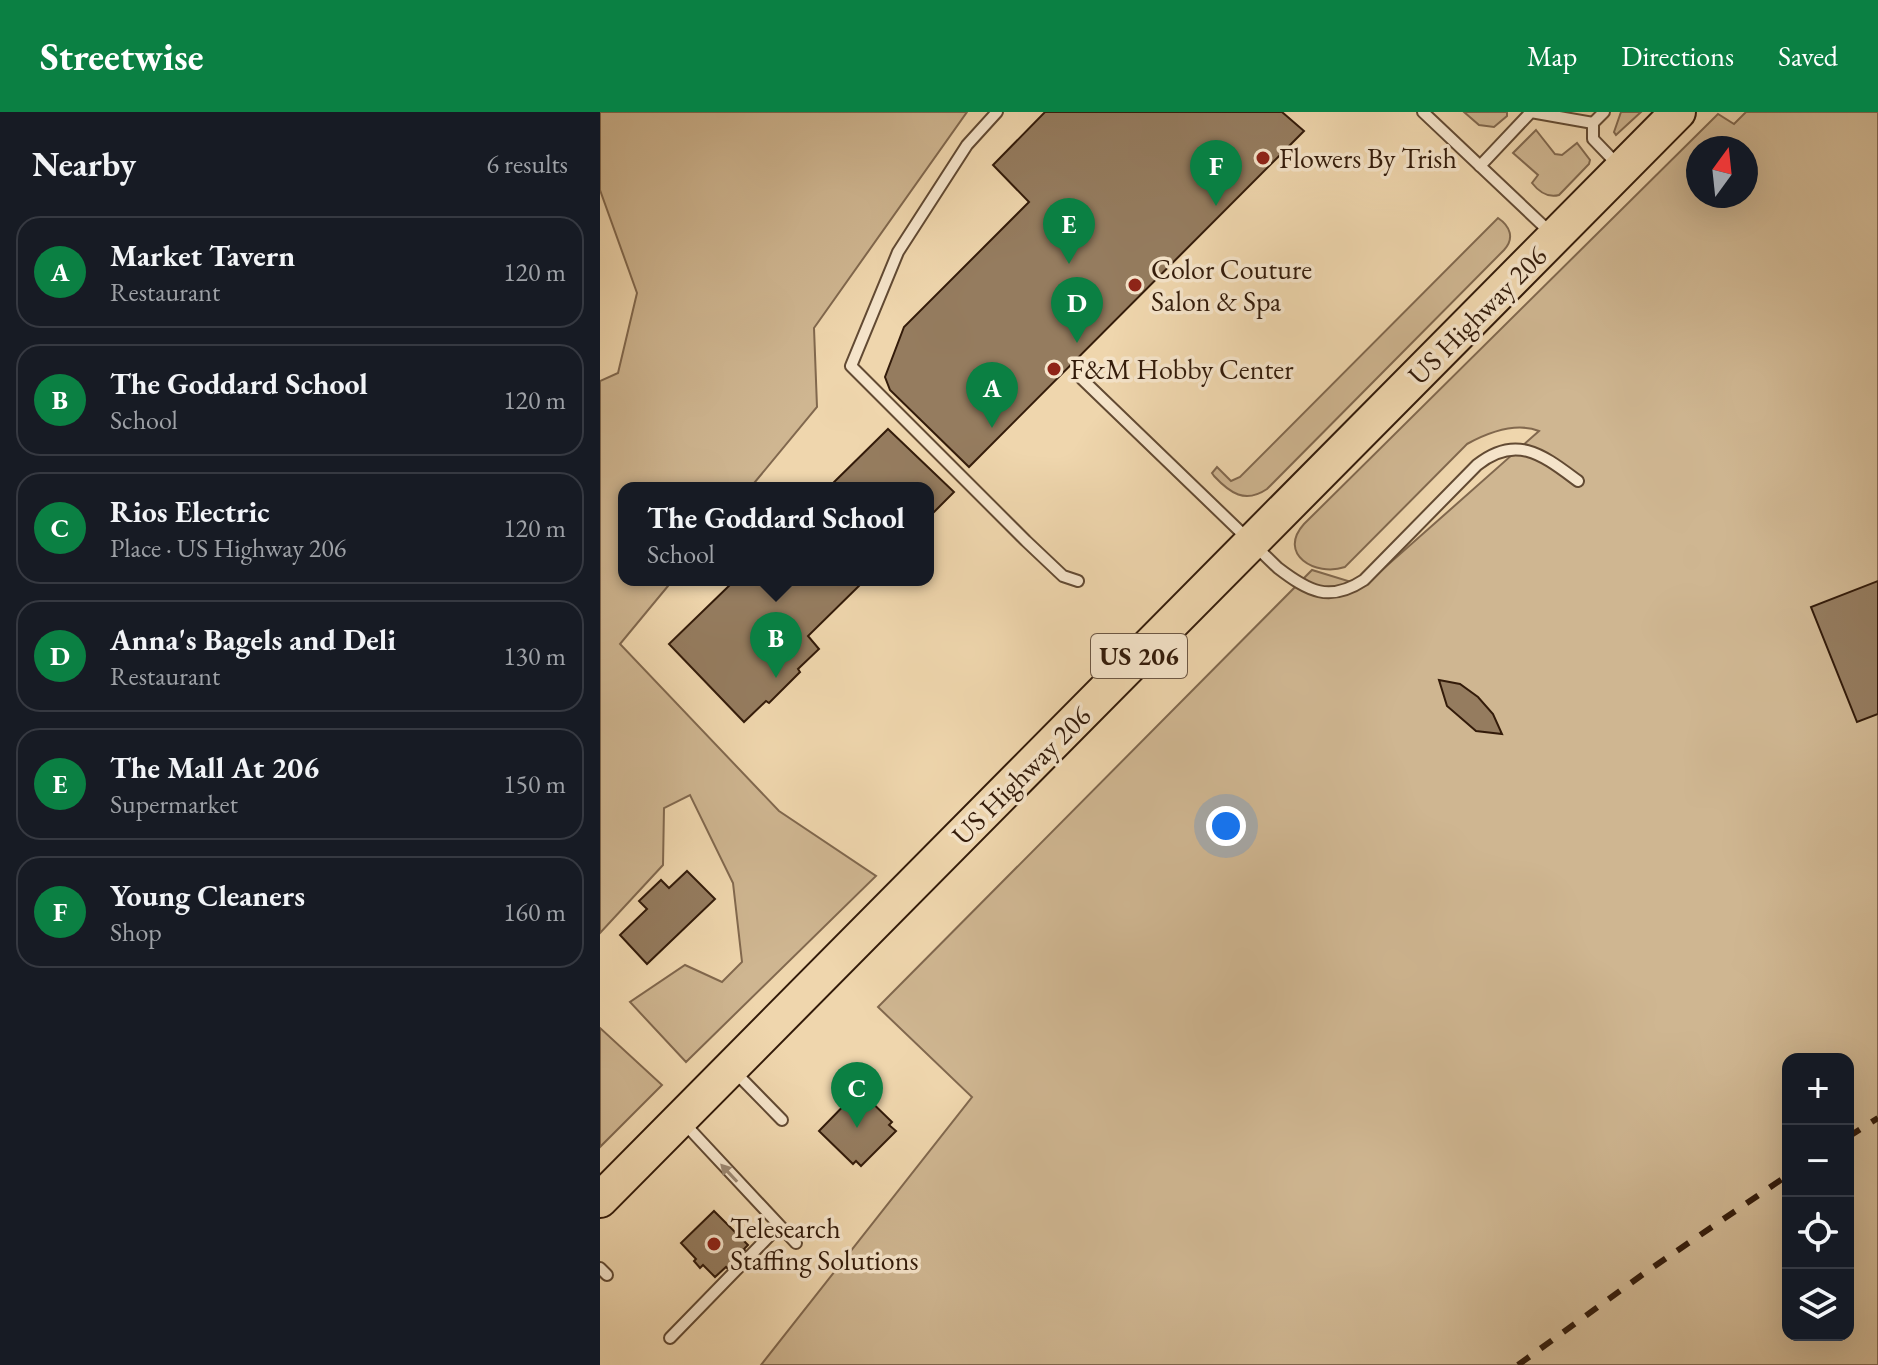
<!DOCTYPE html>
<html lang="en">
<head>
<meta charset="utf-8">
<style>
	:root { --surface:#171b24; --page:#242831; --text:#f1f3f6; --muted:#9ea1a6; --line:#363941; --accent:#0b8043 }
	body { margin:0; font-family:"EB Garamond",serif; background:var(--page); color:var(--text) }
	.controls { position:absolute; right:24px; bottom:24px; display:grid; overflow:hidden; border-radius:16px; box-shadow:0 8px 32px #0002 }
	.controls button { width:72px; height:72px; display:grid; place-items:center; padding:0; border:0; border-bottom:2px solid var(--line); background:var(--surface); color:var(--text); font:40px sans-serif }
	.compass { position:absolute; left:1086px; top:24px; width:72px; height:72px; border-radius:50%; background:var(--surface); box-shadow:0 8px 32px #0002; rotate:15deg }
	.you { position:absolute; left:626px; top:714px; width:28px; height:28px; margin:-20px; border:6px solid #fff; border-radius:50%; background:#1a73e8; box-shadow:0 0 0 12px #1a73e833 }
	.badge { display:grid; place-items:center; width:52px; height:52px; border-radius:50%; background:var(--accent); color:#fff; font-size:26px; font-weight:700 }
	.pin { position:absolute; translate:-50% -66px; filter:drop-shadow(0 2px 4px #0008) }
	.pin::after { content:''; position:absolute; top:42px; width:28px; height:24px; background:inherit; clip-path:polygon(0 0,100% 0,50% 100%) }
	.popup { position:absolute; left:18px; top:370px; width:316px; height:104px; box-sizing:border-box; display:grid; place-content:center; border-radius:16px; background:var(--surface); filter:drop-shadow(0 2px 6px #0005); font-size:26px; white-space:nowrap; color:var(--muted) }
	.popup b { font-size:30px; color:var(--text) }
	.popup::after { content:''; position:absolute; left:50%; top:100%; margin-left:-16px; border:16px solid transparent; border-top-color:var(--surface) }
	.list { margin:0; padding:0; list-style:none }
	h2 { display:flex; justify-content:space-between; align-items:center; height:104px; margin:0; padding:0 32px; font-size:34px }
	h2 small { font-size:26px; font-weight:400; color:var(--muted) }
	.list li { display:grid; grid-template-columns:52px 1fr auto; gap:24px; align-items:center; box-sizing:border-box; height:112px; margin:0 16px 16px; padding:0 16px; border:2px solid var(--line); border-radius:24px }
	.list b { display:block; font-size:30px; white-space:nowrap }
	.list p { margin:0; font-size:26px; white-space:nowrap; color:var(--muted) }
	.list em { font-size:26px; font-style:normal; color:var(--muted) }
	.icon { flex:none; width:44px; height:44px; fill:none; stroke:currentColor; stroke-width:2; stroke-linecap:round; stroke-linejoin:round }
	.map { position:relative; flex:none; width:1278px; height:1253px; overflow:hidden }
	header { display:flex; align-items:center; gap:48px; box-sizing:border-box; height:112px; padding:0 40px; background:var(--accent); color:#fff }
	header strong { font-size:38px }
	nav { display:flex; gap:44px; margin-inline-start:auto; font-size:28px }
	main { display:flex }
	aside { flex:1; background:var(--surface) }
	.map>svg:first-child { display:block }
	.green { fill:#cfb691; stroke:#81684e; stroke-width:2; fill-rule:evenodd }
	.building { fill:#957c5f; stroke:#331b0a; stroke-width:2 }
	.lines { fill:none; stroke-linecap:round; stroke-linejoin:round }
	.service-casing { stroke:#624a33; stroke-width:14 }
	.trunk-casing { stroke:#331b0a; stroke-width:38 }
	.service { stroke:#f5e4ca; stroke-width:10 }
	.trunk { stroke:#efd6ad; stroke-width:34 }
	.rail { stroke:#331b0a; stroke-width:6; stroke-dasharray:14 14; stroke-linecap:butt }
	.oneway { fill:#9e8a74 }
	.poi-dot { fill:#8f2418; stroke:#f5e4ca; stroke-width:3 }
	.labels { text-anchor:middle; stroke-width:7; stroke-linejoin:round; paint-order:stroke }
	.shield { fill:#f5e4ca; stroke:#6d5744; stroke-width:2 }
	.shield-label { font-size:26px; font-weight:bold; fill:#331b0a }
	.poi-label { font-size:28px; fill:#331b0a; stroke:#f5e4ca; text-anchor:start }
	.street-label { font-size:28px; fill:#331b0a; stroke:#f5e4ca }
</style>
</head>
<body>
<header>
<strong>Streetwise</strong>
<nav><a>Map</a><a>Directions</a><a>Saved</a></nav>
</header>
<main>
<aside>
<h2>Nearby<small>6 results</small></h2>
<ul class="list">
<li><span class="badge">A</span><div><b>Market Tavern</b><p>Restaurant</p></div><em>120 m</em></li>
<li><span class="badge">B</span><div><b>The Goddard School</b><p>School</p></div><em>120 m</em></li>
<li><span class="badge">C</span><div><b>Rios Electric</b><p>Place · US Highway 206</p></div><em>120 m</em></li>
<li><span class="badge">D</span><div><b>Anna's Bagels and Deli</b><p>Restaurant</p></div><em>130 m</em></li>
<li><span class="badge">E</span><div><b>The Mall At 206</b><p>Supermarket</p></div><em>150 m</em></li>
<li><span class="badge">F</span><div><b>Young Cleaners</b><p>Shop</p></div><em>160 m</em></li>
</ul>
</aside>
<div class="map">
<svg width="1278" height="1253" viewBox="0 0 1278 1253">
	<rect width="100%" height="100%" fill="#efd6ad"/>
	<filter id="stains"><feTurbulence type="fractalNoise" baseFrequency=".0025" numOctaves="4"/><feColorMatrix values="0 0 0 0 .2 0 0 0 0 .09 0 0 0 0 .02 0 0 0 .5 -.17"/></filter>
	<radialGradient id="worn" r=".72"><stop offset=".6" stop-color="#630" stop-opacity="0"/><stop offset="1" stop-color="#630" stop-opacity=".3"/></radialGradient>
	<g class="green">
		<polygon points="0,0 367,0 214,216 217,295 150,376 24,376 24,468 73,468 20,532 179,699 276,764 86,950 30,890 85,853 122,870 142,850 133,771 90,683 64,696 63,753 0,821 0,269 18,261 37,181 0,78"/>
		<polygon points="864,0 907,0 907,4 894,15 879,13"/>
		<polygon points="1021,0 1041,0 1016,23 1014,20"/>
		<path d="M1146 0H1278V1253H161L372 985 278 895 712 458 764 474 939 319C916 310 889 320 867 332L745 455C715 465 677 442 704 412L1118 2 1134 12ZM1098 36H1146V84H1098ZM1188 947H1248V1223H1188Z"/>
		<path d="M936 18 955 42 962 43 977 31 990 48 989 52 959 83C948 86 939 80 932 71L938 63 913 41Z"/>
		<path d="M898 106C910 114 915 126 904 138L667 377C645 392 630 381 614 364L612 361 617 355 631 369 640 365Z"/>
		<polygon points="0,916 62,973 0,1035"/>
	</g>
	<g class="building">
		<polygon points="445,0 682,0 704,19 369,355 290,278 285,265 304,215 429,90 393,53"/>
		<polygon points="288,317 354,380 328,406 328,376 228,376"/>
		<polygon points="135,468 265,468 208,524 219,537 198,557 200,560 169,591 166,589 144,610 69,532"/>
		<polygon points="1278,469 1278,602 1257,610 1211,495"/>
		<polygon points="839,568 860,572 878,585 893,602 902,622 876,619 847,594"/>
		<polygon points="87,759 115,787 47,852 20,823 47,797 39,789 61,768 69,776"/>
		<polygon points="259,978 292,1010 289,1013 296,1019 261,1054 256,1049 253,1052 219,1019"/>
		<polygon points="114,1099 148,1133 144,1137 147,1141 129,1158 126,1155 115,1165 103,1153 100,1156 94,1149 96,1147 81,1131"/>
	</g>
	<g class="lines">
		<g class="service-casing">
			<g id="service">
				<polyline points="397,0 367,33 298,140 251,254 426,429 463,464 478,469"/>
				<polyline points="823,0 952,122"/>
				<polyline points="1004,0 993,11 993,27 1017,52"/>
				<polyline points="880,54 931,0 993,11"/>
				<path d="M482 267 678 456C708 479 729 491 764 468L877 353C917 321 944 344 978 369"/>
				<polyline points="135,960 182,1008"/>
				<polyline points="84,1011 196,1131"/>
				<polyline points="0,1156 7,1163"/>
				<polyline points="70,1226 179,1114"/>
			</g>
		</g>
		<g class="trunk-casing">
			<polyline id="trunk" points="0,1088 1078,0"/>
		</g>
		<use href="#service" class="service"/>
		<use href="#trunk" class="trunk"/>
		<g class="rail">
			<polyline points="1248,1025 1278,1006"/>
			<polyline points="918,1253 1046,1160 1188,1063"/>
		</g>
	</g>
	<defs><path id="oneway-solid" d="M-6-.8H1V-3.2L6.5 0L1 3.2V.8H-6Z" transform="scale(2)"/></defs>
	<use class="oneway" href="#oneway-solid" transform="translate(129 1061) rotate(-133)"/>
	<g class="poi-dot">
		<circle cx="663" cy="46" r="8"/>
		<circle cx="535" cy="173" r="8"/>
		<circle cx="454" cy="257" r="8"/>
		<circle cx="114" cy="1132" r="8"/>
	</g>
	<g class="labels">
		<rect class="shield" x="491" y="522" width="96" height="44" rx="6"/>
		<g class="shield-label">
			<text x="539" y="553">US 206</text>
		</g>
		<g class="poi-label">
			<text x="679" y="56">Flowers By Trish</text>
			<text x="551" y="167">Color Couture<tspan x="551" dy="32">Salon &amp; Spa</tspan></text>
			<text x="470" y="267">F&amp;M Hobby Center</text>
			<text x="130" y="1126">Telesearch<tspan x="130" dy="32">Staffing Solutions</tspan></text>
		</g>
		<g class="street-label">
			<text transform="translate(877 203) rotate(-45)" y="10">US Highway 206</text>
			<text transform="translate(421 663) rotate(-45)" y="10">US Highway 206</text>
		</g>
	</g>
	<rect width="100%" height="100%" filter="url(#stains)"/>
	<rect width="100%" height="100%" fill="url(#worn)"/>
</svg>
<div class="controls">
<button>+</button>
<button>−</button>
<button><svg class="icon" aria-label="locate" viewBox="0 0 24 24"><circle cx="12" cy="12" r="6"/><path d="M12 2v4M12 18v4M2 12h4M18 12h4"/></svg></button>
<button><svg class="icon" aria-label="layers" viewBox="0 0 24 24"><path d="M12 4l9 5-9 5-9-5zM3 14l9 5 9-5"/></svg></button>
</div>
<svg class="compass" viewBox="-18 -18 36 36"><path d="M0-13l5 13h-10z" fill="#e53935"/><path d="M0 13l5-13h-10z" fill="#9ea1a6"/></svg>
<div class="you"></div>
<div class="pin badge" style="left:392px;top:316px">A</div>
<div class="pin badge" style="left:176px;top:566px">B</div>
<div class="popup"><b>The Goddard School</b>School</div>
<div class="pin badge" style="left:257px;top:1016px">C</div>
<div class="pin badge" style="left:477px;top:231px">D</div>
<div class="pin badge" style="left:469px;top:152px">E</div>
<div class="pin badge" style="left:616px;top:94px">F</div>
</div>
</main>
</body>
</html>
